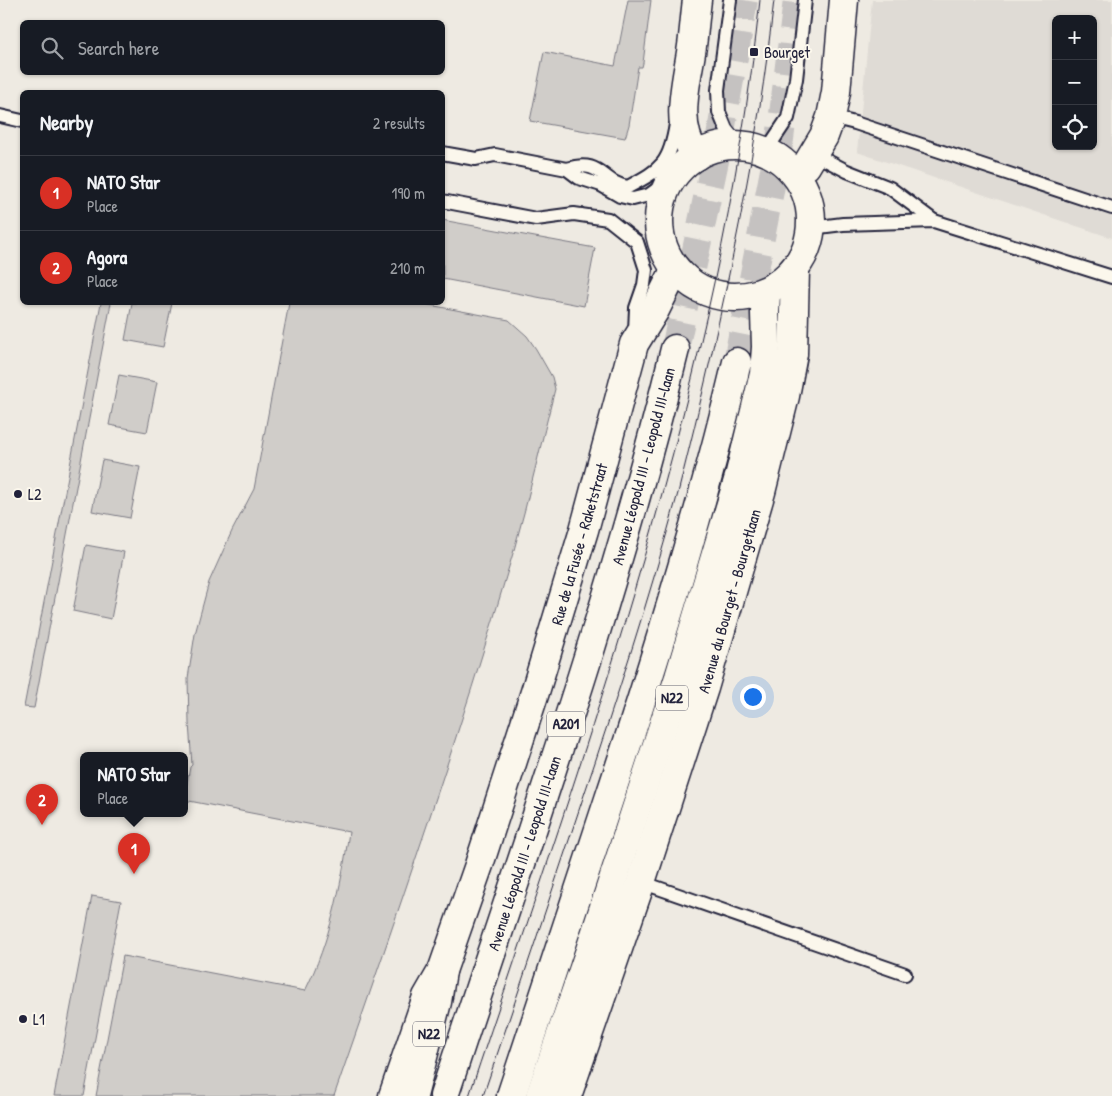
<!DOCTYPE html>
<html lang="en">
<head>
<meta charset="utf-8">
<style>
	:root { --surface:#171b24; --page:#20242c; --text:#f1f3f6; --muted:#9ea1a6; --line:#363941; --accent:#d93025 }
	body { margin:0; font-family:"Patrick Hand",sans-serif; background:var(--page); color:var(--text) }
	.controls { position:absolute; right:15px; top:15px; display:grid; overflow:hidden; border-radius:8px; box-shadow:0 1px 4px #0004 }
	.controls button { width:45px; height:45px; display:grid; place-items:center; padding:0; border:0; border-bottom:1px solid var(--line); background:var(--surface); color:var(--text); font:25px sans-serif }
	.you { position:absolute; left:752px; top:696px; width:18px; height:18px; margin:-12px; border:4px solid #fff; border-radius:50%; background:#1a73e8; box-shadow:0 0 0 8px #1a73e833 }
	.badge { display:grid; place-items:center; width:32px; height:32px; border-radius:50%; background:var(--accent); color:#fff; font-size:16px; font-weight:700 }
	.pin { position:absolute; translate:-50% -41px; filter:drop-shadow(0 1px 2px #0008) }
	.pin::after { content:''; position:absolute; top:26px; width:18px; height:15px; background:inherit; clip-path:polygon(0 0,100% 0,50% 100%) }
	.popup { position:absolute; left:80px; top:752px; width:108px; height:65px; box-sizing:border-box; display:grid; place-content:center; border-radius:8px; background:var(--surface); filter:drop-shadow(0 1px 4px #0005); font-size:16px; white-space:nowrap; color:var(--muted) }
	.popup b { font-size:19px; color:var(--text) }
	.popup::after { content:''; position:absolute; left:50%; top:100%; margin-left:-10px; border:10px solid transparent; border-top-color:var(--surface) }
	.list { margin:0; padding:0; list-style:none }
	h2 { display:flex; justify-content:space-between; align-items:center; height:65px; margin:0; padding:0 20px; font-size:21px }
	h2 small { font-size:16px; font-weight:400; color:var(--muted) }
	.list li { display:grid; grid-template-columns:32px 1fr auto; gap:15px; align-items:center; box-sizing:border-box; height:75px; padding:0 20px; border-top:1px solid var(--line) }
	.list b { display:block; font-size:19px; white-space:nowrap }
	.list p { margin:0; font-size:16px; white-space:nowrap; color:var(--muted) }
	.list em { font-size:16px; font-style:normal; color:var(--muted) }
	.icon { flex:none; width:28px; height:28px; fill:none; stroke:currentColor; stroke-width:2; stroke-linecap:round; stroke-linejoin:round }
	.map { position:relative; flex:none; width:1112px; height:1096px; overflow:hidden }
	.search { position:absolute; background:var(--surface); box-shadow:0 1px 4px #0004; left:20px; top:20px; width:425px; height:55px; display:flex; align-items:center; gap:12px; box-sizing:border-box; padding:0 18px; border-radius:8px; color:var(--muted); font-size:19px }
	.panel { position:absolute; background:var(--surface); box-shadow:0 1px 4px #0004; left:20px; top:90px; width:425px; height:215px; border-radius:8px }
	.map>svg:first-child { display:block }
	.built { fill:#dfdbd5; fill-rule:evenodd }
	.green { fill:#d0cdc9; stroke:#797882 }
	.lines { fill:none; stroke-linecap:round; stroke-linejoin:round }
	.highway-tunnel { stroke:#c5c2c1; stroke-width:28; stroke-dasharray:28 14; stroke-linecap:butt }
	.lane-casing { stroke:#22223b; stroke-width:16 }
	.secondary-casing { stroke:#22223b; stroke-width:31 }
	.primary-casing { stroke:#22223b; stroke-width:31 }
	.highway-casing { stroke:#22223b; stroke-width:31 }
	.lane { stroke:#fbf7ec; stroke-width:12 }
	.secondary { stroke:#fbf7ec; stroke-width:28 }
	.primary { stroke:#fbf7ec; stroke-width:28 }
	.highway { stroke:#fbf7ec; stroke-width:28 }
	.tram { stroke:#22223b; stroke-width:1 }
	.poi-dot { fill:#22223b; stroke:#fbf7ec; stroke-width:2 }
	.labels { text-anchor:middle; stroke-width:4; stroke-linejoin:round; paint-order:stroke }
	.shield { fill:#fbf7ec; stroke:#636270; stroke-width:1 }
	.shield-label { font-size:15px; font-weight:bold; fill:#22223b }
	.poi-label { font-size:16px; fill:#22223b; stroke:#fbf7ec; text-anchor:start }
	.street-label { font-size:16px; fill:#22223b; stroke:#fbf7ec }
</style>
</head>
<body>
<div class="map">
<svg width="1112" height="1096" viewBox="0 0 1112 1096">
	<rect width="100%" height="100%" fill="#eeeae2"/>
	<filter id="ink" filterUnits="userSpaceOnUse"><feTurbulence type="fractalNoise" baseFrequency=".02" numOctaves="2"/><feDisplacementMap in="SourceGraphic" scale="10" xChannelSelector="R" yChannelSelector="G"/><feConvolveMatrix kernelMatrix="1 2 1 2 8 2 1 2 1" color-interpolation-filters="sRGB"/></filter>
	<g filter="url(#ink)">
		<path class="built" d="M872 0H1112V238L857 152ZM1056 19H1093V146H1056Z"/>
		<g class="green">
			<polygon points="628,0 651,0 643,63 642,67 638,67 629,125 625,138 530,121 544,52 615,66"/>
			<polygon points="442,220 595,248 584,306 443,279"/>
			<polygon points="101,303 111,303 34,708 24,707"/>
			<polygon points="132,303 172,303 163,347 125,340"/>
			<path d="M289 303H419L509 320 527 336 536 349 552 377 555 389C541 443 529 497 514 550 460 734 397 915 334 1096H96L123 956 305 991C330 941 341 887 349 832L184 800 190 767 192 765 189 723 188 678 195 634 209 582 232 531 254 489Z"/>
			<polygon points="119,375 157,382 147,432 109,425"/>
			<polygon points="102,460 140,467 130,518 92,511"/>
			<polygon points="86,545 124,552 111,619 73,611"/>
			<polygon points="92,896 121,901 84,1096 54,1096"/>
		</g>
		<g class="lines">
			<g class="highway-tunnel">
				<polyline points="675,349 720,137 744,0"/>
				<polyline points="737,362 780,139 797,0"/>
			</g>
			<g class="lane-casing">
				<g id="lane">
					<polyline points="730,0 718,90 719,112 726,129 739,145"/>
					<polyline points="0,116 22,121"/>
					<polyline points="831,117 855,123 1112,208"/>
					<polyline points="766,151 788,118 796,79 805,0"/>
					<polyline points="442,153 476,159 495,155 567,169 579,178 601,185 620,196 633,199 649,195 671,179"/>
					<polyline points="814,154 847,171 890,188 934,221"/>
					<path d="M567 169C602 158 601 183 628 187 662 169 670 163 676 124"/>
					<polyline points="442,201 536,219 574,214 608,219 637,242 646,270 644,285 636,308 635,331"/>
					<polyline points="811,228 843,224 934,221 1112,277"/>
					<polyline points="641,882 905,974"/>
				</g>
			</g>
			<g class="secondary-casing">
				<g id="secondary">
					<circle cx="735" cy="221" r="76"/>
					<path d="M696 156C673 123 687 82 692 46 694 31 695 15 697 0"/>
					<polyline points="795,173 806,166 824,136 831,117 836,92 844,0"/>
					<polyline points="393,1096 427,997 442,971 479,865 535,692 584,530 634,344 655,310 675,270"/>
					<polyline points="567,1096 641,882 704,688 761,492 785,396 793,354 795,269"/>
				</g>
			</g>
			<g class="primary-casing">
				<g id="primary">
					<polyline points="413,1096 437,1002 442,971"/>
					<polyline points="540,1096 590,950 679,677 739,477 764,374 766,347 765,313 766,292"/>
				</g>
			</g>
			<g class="highway-casing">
				<g id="highway">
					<path d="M444 1096C525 848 613 602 675 349"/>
					<path d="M511 1096C544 997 577 898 609 799 657 655 702 510 737 362"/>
				</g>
			</g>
			<use href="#lane" class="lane"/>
			<use href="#secondary" class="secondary"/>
			<use href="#primary" class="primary"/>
			<use href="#highway" class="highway"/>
			<g class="tram">
				<path d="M469 1096C589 738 720 378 760 0"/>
				<path d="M483 1096C517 997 550 897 583 798 617 697 650 596 678 493 701 402 722 312 740 220 754 147 766 74 774 0"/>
			</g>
		</g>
	</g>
	<g class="poi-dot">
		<rect x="749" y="47" width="10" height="10" rx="2.5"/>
		<circle cx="18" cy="494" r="5"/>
		<circle cx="23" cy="1019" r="5"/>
	</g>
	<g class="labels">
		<g class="shield">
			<rect x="656" y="685.5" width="32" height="25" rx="4"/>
			<rect x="547" y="711.5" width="38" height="25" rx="4"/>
			<rect x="413" y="1021.5" width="32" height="25" rx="4"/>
		</g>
		<g class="shield-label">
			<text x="672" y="703">N22</text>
			<text x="566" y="729">A201</text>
			<text x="429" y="1039">N22</text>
		</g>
		<g class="poi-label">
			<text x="764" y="58">Bourget</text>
			<text x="28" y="500">L2</text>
			<text x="33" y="1025">L1</text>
		</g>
		<g class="street-label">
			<text transform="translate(643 466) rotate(-75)" y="6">Avenue Léopold III - Leopold III-laan</text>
			<text transform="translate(579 544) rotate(-74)" y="6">Rue de la Fusée - Raketstraat</text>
			<text transform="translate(729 601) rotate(-74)" y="6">Avenue du Bourget - Bourgetlaan</text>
			<text transform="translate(524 853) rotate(-72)" y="6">Avenue Léopold III - Leopold III-laan</text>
		</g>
	</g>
</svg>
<div class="controls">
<button>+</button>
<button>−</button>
<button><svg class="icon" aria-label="locate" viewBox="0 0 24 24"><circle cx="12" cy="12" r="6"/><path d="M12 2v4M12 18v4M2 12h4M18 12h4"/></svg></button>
</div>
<div class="you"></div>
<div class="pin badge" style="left:134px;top:874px">1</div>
<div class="popup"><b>NATO Star</b>Place</div>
<div class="pin badge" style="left:42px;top:825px">2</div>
<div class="search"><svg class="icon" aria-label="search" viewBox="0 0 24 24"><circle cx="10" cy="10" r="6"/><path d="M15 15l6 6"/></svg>Search here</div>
<section class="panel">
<h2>Nearby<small>2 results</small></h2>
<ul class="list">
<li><span class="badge">1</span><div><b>NATO Star</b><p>Place</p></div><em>190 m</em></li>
<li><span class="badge">2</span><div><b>Agora</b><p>Place</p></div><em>210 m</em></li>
</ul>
</section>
</div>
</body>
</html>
